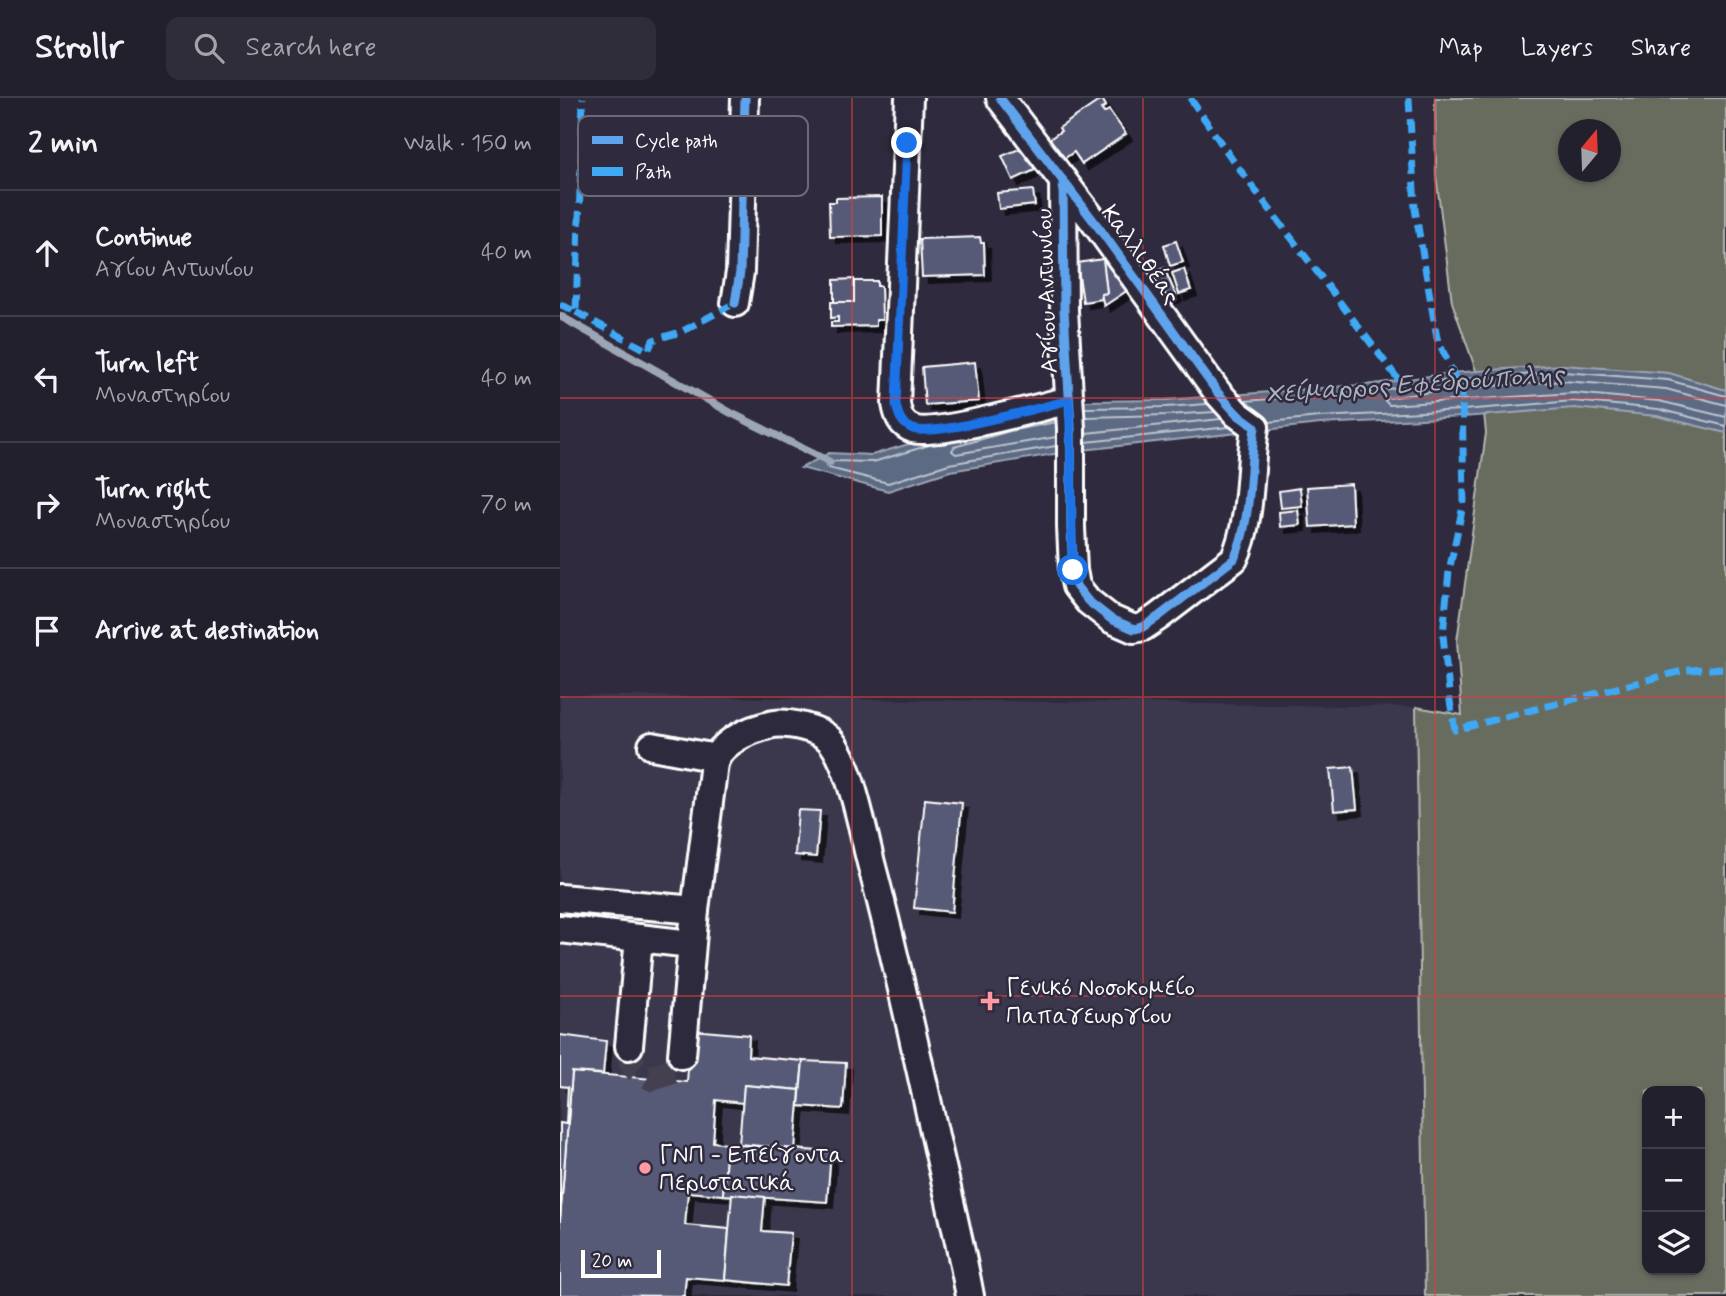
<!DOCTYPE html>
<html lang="en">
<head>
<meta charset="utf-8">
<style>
	:root { --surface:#23202e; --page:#2f2d3a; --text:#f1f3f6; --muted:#a3a3aa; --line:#403e4a }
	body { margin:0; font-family:Mynerve,sans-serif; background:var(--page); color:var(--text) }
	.controls { position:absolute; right:21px; bottom:21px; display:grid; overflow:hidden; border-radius:14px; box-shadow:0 2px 5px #0004 }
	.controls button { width:63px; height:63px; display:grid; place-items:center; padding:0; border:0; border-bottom:2px solid var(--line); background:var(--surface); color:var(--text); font:35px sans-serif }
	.compass { position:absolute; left:998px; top:21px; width:63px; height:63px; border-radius:50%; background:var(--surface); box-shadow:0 2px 5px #0004; rotate:19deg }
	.scale { position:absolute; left:21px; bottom:18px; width:80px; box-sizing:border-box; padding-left:7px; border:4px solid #fff; border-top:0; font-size:19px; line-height:24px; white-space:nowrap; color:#fff; -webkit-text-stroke:5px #2f2a3d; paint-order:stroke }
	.stop { position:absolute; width:21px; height:21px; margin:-16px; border:5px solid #1a73e8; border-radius:50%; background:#fff }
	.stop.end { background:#1a73e8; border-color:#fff; box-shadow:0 2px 7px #0008 }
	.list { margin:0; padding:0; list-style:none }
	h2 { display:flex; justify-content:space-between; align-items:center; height:91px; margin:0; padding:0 28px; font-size:30px }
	h2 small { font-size:23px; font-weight:400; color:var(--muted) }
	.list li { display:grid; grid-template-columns:46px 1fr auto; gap:21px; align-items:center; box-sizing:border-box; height:126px; padding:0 28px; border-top:2px solid var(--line) }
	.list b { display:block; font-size:26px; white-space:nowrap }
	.list p { margin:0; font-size:23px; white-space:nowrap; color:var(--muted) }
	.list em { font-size:23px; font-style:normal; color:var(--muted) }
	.icon { flex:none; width:38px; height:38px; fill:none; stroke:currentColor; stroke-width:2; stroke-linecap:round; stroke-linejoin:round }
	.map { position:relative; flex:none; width:1166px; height:1198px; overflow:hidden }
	header { display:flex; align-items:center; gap:42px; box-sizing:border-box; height:98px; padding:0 35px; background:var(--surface); border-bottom:2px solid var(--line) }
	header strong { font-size:33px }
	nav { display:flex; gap:38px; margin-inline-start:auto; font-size:24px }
	.search { width:490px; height:63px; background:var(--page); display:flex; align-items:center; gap:18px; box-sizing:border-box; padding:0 24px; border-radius:14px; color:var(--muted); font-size:26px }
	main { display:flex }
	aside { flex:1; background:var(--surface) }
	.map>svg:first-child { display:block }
	.built { fill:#3b384e }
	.green { fill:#676c5e; stroke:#b3b6ae; stroke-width:2; fill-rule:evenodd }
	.water { fill:#5b6a83; stroke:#9da6b5; stroke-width:2 }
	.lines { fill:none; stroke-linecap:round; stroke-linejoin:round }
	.shore { stroke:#bdc3cd; stroke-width:2 }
	.stream { stroke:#9da6b5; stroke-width:8 }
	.building { fill:#565a76; stroke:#fff; stroke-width:2; filter:url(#shadow) }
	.minor-tunnel { stroke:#443f50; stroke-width:26; stroke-dasharray:26 13; stroke-linecap:butt }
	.minor-casing { stroke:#fff; stroke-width:32 }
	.minor { stroke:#2f2a3d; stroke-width:26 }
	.quiet { stroke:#3fa9f5; stroke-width:7; stroke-dasharray:14 7; stroke-linecap:butt }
	.cycleway-casing { stroke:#2f2a3d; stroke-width:13 }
	.cycleway { stroke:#60a3ed; stroke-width:9 }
	.route { stroke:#1a73e8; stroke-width:9 }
	.grid { fill:none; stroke:#da3e3e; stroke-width:2; stroke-opacity:0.55 }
	.poi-dot { fill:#ff9aa2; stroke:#2f2a3d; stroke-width:2.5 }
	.labels { text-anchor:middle; stroke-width:5; stroke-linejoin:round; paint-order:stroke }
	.street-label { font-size:24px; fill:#fff; stroke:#2f2a3d }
	.poi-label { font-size:24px; fill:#fff; stroke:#2f2a3d; text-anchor:start }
	.water-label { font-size:26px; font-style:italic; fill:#adb4c1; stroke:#2f2a3d }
	.key { fill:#2f2a3d; stroke:#6d6a77; stroke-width:2 }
	.key-label { font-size:19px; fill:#fff }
</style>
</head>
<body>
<header>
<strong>Strollr</strong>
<div class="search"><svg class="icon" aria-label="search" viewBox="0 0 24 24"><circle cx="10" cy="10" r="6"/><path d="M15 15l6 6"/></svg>Search here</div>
<nav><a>Map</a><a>Layers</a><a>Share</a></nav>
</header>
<main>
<aside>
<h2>2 min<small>Walk · 150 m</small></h2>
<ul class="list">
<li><svg class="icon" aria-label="ahead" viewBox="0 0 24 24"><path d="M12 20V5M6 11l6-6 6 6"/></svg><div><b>Continue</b><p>Αγίου Αντωνίου</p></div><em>40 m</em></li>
<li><svg class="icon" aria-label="left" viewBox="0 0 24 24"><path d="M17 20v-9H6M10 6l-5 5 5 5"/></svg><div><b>Turn left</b><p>Μοναστηρίου</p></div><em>40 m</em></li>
<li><svg class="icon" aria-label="right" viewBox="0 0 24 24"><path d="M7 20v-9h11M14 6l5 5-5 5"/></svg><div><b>Turn right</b><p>Μοναστηρίου</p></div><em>70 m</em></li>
<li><svg class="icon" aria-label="arrive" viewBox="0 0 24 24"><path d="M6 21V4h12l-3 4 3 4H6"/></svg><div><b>Arrive at destination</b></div></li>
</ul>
</aside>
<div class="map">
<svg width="1166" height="1198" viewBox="0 0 1166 1198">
	<defs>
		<filter id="shadow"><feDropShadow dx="6" dy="6" stdDeviation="0" flood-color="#0009"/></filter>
	</defs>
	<rect width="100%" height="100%" fill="#2f2a3d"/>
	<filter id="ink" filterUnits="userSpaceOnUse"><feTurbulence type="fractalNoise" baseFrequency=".0143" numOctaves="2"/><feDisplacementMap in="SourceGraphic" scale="14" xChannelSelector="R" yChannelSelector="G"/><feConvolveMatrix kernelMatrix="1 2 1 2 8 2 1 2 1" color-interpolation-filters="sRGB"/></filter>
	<g filter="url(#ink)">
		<polygon class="built" points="0,597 856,609 865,1198 0,1198"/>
		<path class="green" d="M875 0H1166V1198H865L856 609 902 617 897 543 926 335 921 287 892 204 876 77ZM1009 32H1050V74H1009ZM1087 993H1140V1172H1087Z"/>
		<polygon class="water" points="1003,267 1109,275 1166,292 1166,335 1097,318 1014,310 903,319 760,326 513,353 390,373 328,393 241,370 269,355 312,357 446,317 524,303 606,302 814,286 890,275"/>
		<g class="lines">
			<g class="shore">
				<polyline points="685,303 814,293 891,282 1003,274 1108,282 1166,298"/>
				<polyline points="1166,307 1106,291 1003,283 892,291 828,300 825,303 829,307 1014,295 1099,303 1166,319"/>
				<polyline points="525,310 606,309 647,306"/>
				<polyline points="525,319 607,317 655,314"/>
				<polyline points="496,324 450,333 394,349 392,353 396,356 496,339"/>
				<polyline points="709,324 759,319 903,312 1013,303 1098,311 1166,328"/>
				<polyline points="526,335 661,321"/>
				<polyline points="526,344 669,329"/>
				<polyline points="373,346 313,364 271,363 267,364 266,368 269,370 328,385 389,366 496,348"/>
			</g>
			<polyline class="stream" points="0,218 171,315 270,364"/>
		</g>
		<g class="building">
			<polygon points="542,1 546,8 541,11 544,15 549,12 566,36 522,66 514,54 502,62 488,42 501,33 499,30"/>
			<polygon points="464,49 475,72 453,82 442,58"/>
			<polygon points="473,92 475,107 439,111 437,95"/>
			<polygon points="322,99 322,138 270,139 269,104 276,104 276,100"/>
			<polygon points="420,139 421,145 424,145 425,177 362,179 360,141"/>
			<polygon points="616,143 623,164 610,168 604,147"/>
			<polygon points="542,157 549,157 571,190 544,208 541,196 547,195"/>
			<polygon points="543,161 547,195 541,196 542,201 523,204 517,165"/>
			<polygon points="604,170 616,197 600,205 587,177"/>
			<polygon points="624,171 631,192 619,196 612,175"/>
			<polygon points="294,181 294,204 274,204 274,182"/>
			<polygon points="294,183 317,183 317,188 321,188 322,222 316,222 316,228 271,229 271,224 278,224 278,219 271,220 271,204 294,204"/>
			<polygon points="415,264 419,303 365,307 362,269"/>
			<polygon points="791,386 793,426 750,429 747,389"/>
			<polygon points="740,390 742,408 721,410 719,393"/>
			<polygon points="738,412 740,427 720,429 719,414"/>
			<polygon points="793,669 797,711 774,713 770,671"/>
			<polygon points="365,701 402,705 392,814 354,810"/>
			<polygon points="238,712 260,713 256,759 235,757"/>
			<polygon points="131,932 189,937 188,958 243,963 240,992 184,987 183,1005 156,1002 153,1044 167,1046 163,1097 128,1094 125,1127 169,1131 165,1182 126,1179 124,1198 0,1197 0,1122 12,974 127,984"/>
			<polygon points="0,937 46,943 43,976 12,974 0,1122 0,1025 6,1026 8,989 0,988"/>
			<polygon points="243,963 286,965 283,1011 239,1008"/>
			<polygon points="184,987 240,992 235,1051 179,1046"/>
			<polygon points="167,1046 271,1054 267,1104 163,1097"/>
			<polygon points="172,1096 205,1099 202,1133 231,1135 226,1188 165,1182"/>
		</g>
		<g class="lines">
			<path class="minor-tunnel" d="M69 948C71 970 73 969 92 980L119 971 122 957"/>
			<g class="minor-casing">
				<g id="minor">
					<path d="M349 0 336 306C338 317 341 327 353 331 373 339 481 309 509 302"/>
					<path d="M440 0 539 130 658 295 677 316 695 329C689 370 692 424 674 461L598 519 583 529 574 531 551 521 528 503 516 488 513 472 511 429V331L504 212 503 82"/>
					<polyline points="175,205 180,174 185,0"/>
					<polyline points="92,648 156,660"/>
					<polyline points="0,800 135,812"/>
					<polyline points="0,831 131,846"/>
					<polyline points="69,948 79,840"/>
					<path d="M122 957 135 812 152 681C153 674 153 666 156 660 162 647 180 637 193 632 200 630 207 627 214 626 228 624 258 630 269 641 290 662 303 734 311 765 335 855 355 947 375 1038 387 1091 400 1144 410 1198"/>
				</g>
			</g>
			<use href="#minor" class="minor"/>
			<g class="quiet">
				<polyline points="630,0 674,64 844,289"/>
				<polyline points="849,0 855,111 877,240 902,295 904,403 889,473 883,537 890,603 895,632 1126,572 1166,570"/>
				<polyline points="0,206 16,214 23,0"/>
				<polyline points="16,214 88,253 93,242 121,234 175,205"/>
			</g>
			<g class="cycleway-casing">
				<g id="cycleway">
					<path d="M440 0 539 130 658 295 677 316 695 329C689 370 692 424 674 461L598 519 583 529 574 531 551 521 528 503 516 488 513 472 511 429V331L504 212 503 82"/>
					<polyline points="175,205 180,174 185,0"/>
				</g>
			</g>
			<use href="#cycleway" class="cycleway"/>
		</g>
	</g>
	<g class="lines" filter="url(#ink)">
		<path class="route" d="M347 45 336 306C338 317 341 326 353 331 373 339 482 309 509 302 513 359 510 415 513 472"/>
	</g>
	<path class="grid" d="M292 0V1198M583 0V1198M875 0V1198M0 300H1166M0 599H1166M0 898H1166"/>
	<g class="poi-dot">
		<path d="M426.5 892.5h7v7h7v7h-7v7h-7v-7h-7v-7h7z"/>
		<circle cx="85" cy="1070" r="7"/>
	</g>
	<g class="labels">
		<g class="street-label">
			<text transform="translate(581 156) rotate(54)" y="8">Καλλιθέας</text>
			<text transform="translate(486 193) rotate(-92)" y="8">Αγίου Αντωνίου</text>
		</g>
		<g class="poi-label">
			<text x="446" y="897">Γενικό Νοσοκομείο<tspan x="446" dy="28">Παπαγεωργίου</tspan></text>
			<text x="99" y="1064">ΓΝΠ - Επείγοντα<tspan x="99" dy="28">Περιστατικά</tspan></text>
		</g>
		<g class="water-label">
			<text transform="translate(855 285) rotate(-4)" y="9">Χείμαρρος Εφεδρούπολης</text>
		</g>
	</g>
	<rect x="18" y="18" width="230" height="80" rx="10" class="key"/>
	<rect x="32" y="38" width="31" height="8" fill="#60a3ed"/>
	<rect x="32" y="69" width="31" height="9" fill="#3fa9f5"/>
	<g class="key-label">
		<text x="75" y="49">Cycle path</text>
		<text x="75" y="80">Path</text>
	</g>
</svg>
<div class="controls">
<button>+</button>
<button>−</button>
<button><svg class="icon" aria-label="layers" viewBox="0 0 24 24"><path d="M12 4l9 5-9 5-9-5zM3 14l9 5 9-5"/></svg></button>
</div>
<svg class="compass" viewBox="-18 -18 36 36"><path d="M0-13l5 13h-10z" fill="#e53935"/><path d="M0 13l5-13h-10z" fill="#a3a3aa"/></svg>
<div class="scale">20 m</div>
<div class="stop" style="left:513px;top:472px"></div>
<div class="stop end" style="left:347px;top:45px"></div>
</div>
</main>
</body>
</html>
